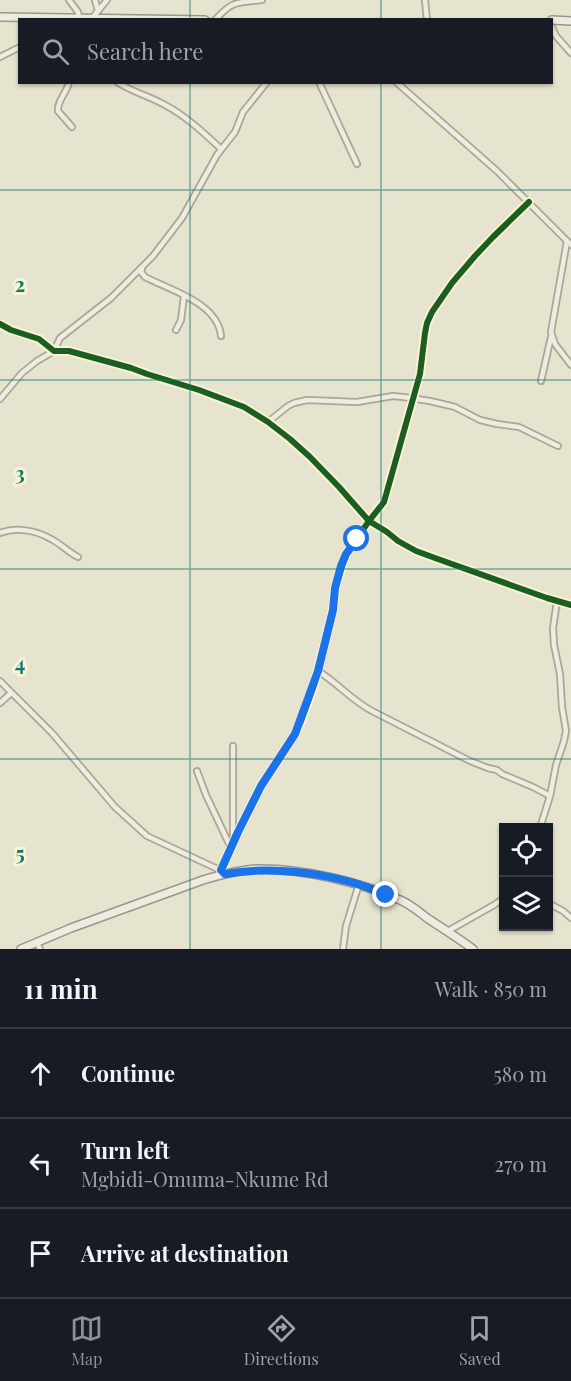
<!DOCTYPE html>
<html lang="en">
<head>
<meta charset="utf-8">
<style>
	:root { --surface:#171b24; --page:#20242c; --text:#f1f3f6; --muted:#9ea1a6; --line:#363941; --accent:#8c9099 }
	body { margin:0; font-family:"Playfair Display",serif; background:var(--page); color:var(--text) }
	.controls { position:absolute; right:18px; bottom:18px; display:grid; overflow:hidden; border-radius:0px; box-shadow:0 2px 4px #0004 }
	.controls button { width:54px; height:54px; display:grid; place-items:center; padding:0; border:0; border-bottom:2px solid var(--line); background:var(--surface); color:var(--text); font:30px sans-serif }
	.stop { position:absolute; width:18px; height:18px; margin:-14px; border:4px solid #1a73e8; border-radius:50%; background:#fff }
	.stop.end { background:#1a73e8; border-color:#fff; box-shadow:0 2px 6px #0008 }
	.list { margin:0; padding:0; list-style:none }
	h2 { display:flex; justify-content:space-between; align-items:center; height:78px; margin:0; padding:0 24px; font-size:26px }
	h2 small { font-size:20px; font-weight:400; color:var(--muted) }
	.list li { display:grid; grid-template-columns:39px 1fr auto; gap:18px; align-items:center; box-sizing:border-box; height:90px; padding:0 24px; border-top:2px solid var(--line) }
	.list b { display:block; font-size:22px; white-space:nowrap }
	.list p { margin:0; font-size:20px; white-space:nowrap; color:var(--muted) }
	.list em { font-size:20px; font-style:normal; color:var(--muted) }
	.icon { flex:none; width:33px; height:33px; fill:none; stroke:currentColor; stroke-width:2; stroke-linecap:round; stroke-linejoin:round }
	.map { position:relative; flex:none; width:571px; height:949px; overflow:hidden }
	.search { position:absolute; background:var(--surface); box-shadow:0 2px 4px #0004; left:18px; right:18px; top:18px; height:66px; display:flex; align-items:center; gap:15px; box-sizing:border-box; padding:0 21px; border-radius:0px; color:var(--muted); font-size:22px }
	.sheet { height:348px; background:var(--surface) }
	nav { display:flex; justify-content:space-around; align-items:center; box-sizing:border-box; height:84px; border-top:2px solid var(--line); background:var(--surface); font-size:16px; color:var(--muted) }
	nav a { display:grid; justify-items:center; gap:3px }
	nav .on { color:var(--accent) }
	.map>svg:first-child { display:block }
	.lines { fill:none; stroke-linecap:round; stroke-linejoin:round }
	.street-casing { stroke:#aba796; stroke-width:8 }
	.secondary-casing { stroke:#9b9787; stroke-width:10 }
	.street { stroke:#eeece0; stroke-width:4.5 }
	.secondary { stroke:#eeece0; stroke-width:7 }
	.cycleway-casing { stroke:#f7f3d4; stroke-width:10 }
	.cycleway { stroke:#1b5e20; stroke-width:6 }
	.route { stroke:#1a73e8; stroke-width:8 }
	.grid { fill:none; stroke:#0f766e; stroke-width:1.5; stroke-opacity:0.55 }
	.grid-label { font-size:20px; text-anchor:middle; font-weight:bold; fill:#0f766e; stroke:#f7f3d4; stroke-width:6; stroke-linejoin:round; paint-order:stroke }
</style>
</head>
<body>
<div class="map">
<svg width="571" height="949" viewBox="0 0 571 949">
	<rect width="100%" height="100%" fill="#e6e3ce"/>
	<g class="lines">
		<g class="street-casing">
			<g id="street">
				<polyline points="69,0 78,12 79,17 76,18"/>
				<polyline points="95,0 98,11"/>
				<polyline points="425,0 427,20"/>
				<polyline points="93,17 107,0"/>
				<path d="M215 20C233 0 237 3 262 0"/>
				<polyline points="552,27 556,36 571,53"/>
				<polyline points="0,57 20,47"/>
				<path d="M69 82C67 93 57 100 58 111L72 127"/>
				<path d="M117 82C132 92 149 96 165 105 186 116 204 133 221 149"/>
				<polyline points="319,82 357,164"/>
				<polyline points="396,82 497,171 571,245"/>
				<polyline points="567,241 551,332 555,344 571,365"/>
				<path d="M142 269 141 272 145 277C170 290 218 303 221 336"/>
				<polyline points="0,324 11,330 39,339 54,351 69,351 131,368 147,374 199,390 244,407 268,422 290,439 310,457 339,487 369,521 387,532 398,541 416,551 435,558 547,598 571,605"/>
				<polyline points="176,330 181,320 184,296"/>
				<polyline points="541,381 551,337"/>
				<polyline points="0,399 22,373 37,361 54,351 60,338 111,298 153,256 182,218 217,155 235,132 243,112 267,82"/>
				<polyline points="268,422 288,406 294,403 307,400 357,402 393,396 403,397 430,401 455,407 480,420 497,424 519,427 558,446"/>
				<path d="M0 533C16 527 36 530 51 539 61 544 68 552 78 557"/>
				<path d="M318 671C339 684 352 701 374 712L470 761 488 768 497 770 502 774 533 787 550 796"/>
				<polyline points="0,681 52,733 115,807 147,836 222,871"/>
				<polyline points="0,703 11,693"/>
				<polyline points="233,746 233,839"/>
				<polyline points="197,771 206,795 231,848"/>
				<polyline points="540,828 550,796 556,765 564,741 566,731 562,707 560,674 554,645 553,628 557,601"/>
				<polyline points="221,870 238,832 261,786 295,734 301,721 314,685 319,665 333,610 335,588 346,554 369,521 384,502 420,374 425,333 427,323 432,312 452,283 475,256 493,237 529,202"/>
				<polyline points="548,903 563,911 571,918"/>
				<polyline points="448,931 494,905 504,898"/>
				<polyline points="37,943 40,949"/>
				<polyline points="343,949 346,926 359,884"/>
			</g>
		</g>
		<g class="secondary-casing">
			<g id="secondary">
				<polyline points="0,17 205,20"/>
				<polyline points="552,20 571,21"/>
				<path d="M21 949 71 928 203 880C220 875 238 870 257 869 301 868 360 882 400 900 410 904 418 911 427 918 442 928 458 938 473 949"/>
			</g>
		</g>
		<use href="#street" class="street"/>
		<use href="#secondary" class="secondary"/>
		<g class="cycleway-casing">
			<g id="cycleway">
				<polyline points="0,324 11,330 39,339 54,351 69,351 131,368 147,374 199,390 244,407 268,422 290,439 310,457 339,487 369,521 387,532 398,541 416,551 435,558 547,598 571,605"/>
				<polyline points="221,870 238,832 261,786 295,734 301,721 314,685 319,665 333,610 335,588 346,554 369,521 384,502 420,374 425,333 427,323 432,312 452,283 475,256 493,237 529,202"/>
			</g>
		</g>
		<use href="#cycleway" class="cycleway"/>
	</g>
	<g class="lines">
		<path class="route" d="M357 539 346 554 341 566 335 588 333 610 318 671 295 734 261 786 238 832 221 870 225 874C274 865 341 874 386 895"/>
	</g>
	<path class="grid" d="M190 0V20M381 0V20M190 82V949M381 82V949M0 190H571M0 380H571M0 569H571M0 759H571"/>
	<g class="grid-label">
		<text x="20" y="292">2</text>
		<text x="20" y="481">3</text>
		<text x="20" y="671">4</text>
		<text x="20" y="861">5</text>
	</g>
</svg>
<div class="controls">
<button><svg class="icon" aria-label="locate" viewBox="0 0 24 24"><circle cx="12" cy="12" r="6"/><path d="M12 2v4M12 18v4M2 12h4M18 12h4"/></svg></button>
<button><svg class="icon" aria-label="layers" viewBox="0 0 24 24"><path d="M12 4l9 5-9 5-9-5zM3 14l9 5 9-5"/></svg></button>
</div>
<div class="stop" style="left:357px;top:539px"></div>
<div class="stop end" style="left:386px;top:895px"></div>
<div class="search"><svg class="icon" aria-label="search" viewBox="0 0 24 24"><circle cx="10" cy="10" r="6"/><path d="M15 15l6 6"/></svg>Search here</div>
</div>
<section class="sheet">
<h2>11 min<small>Walk · 850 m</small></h2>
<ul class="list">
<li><svg class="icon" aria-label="ahead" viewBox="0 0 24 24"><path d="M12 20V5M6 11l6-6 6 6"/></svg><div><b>Continue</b></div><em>580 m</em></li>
<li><svg class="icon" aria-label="left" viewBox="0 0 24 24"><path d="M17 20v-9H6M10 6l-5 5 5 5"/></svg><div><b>Turn left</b><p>Mgbidi-Omuma-Nkume Rd</p></div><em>270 m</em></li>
<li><svg class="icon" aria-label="arrive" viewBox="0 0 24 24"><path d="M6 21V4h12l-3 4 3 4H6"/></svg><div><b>Arrive at destination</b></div></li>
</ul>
</section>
<nav>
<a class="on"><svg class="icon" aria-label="map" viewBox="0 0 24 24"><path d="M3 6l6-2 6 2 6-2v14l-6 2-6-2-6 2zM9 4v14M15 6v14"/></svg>Map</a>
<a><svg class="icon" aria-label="directions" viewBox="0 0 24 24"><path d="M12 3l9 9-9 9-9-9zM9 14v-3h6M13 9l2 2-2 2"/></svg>Directions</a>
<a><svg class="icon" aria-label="saved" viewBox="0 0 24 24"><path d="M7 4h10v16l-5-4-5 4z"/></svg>Saved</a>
</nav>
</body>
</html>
